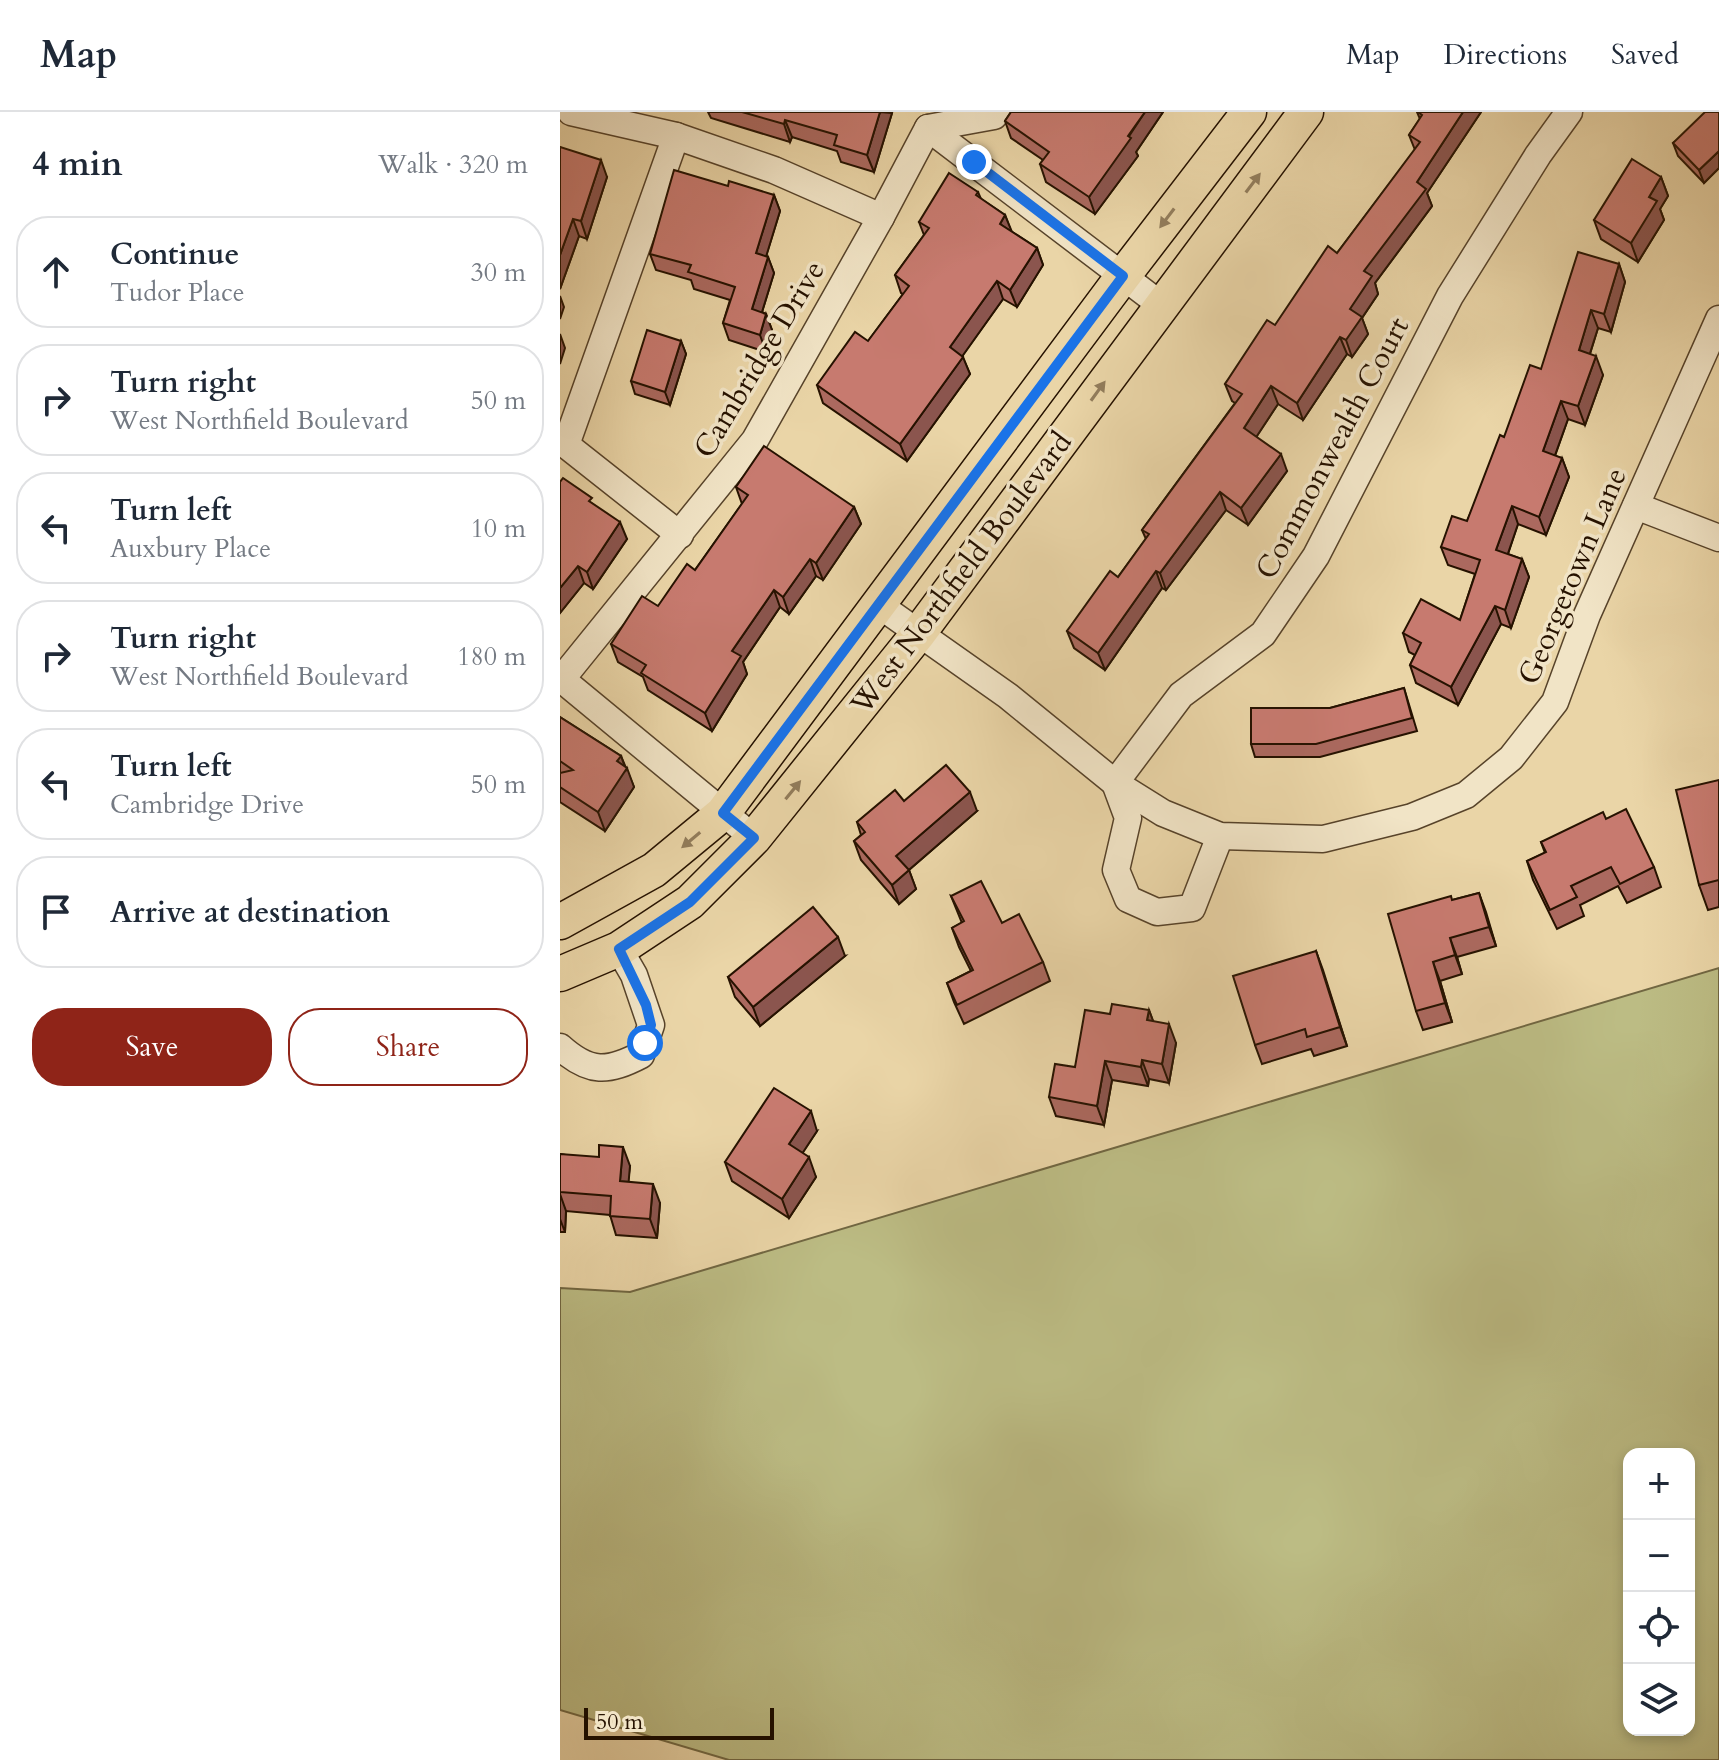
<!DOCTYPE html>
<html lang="en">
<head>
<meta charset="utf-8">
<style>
	:root { --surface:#fff; --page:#f2f2f3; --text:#1f2937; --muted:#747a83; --line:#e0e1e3; --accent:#8f2418 }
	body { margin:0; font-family:Cardo,serif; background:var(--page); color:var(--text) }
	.controls { position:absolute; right:24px; bottom:24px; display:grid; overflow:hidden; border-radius:16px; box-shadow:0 4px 12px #0003 }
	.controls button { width:72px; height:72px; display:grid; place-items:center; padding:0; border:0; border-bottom:2px solid var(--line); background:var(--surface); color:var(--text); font:40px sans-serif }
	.scale { position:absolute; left:24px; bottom:20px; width:190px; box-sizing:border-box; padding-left:8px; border:4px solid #261200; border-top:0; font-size:22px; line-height:28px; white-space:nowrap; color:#261200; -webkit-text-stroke:6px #f1e4c6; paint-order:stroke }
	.stop { position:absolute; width:24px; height:24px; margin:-18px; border:6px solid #1a73e8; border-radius:50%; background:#fff }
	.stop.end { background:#1a73e8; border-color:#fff; box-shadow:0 2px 8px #0008 }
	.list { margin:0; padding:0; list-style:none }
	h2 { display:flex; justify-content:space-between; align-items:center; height:104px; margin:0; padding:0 32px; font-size:34px }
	h2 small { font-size:26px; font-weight:400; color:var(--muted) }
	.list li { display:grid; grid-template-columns:52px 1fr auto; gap:24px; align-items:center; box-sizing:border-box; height:112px; margin:0 16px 16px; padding:0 16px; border:2px solid var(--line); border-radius:32px }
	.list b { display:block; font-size:30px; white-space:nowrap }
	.list p { margin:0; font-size:26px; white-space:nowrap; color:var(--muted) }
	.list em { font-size:26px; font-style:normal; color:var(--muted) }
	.actions { display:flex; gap:16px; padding:24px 32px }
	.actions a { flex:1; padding:18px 0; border:2px solid var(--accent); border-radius:32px; text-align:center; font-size:28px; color:var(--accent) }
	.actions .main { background:var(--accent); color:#fff }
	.icon { flex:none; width:44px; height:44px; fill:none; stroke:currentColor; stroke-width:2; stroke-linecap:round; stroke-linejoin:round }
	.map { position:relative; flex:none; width:1159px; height:1648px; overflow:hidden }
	header { display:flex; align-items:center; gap:48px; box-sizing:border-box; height:112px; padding:0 40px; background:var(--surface); border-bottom:2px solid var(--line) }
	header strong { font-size:38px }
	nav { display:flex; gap:44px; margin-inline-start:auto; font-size:28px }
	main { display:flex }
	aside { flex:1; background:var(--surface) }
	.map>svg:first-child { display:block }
	.green { fill:#bcbc84; stroke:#716742; stroke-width:2; fill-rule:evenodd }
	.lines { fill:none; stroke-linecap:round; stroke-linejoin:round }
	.minor-casing { stroke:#57432a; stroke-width:29 }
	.major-casing { stroke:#261200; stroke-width:37 }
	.minor { stroke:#f1e4c6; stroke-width:26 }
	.major { stroke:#ead5a7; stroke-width:34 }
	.wall { fill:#ab695f; stroke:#261200; stroke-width:2 }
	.shaded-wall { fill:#8b554e; stroke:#261200; stroke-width:2 }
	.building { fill:#c77a6f; stroke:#261200; stroke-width:2 }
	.oneway { fill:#927d5c }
	.route { stroke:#1a73e8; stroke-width:10 }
	.labels { text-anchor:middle; stroke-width:7; stroke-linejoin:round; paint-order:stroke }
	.street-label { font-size:30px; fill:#261200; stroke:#f1e4c6 }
</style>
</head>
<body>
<header>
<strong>Map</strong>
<nav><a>Map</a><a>Directions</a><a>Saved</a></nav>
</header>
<main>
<aside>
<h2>4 min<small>Walk · 320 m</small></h2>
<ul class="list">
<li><svg class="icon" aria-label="ahead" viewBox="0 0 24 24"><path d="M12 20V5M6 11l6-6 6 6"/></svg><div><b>Continue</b><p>Tudor Place</p></div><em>30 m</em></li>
<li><svg class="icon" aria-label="right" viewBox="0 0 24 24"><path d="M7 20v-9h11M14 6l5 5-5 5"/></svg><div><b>Turn right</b><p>West Northfield Boulevard</p></div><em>50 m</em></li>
<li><svg class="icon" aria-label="left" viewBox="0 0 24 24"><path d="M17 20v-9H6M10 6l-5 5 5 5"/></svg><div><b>Turn left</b><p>Auxbury Place</p></div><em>10 m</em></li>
<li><svg class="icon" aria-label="right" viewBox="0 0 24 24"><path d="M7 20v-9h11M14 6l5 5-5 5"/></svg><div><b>Turn right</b><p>West Northfield Boulevard</p></div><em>180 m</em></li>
<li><svg class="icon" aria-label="left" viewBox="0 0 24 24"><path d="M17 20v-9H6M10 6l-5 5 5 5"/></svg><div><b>Turn left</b><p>Cambridge Drive</p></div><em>50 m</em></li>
<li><svg class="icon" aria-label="arrive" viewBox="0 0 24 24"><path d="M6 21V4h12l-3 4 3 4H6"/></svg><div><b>Arrive at destination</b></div></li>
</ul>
<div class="actions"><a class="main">Save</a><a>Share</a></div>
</aside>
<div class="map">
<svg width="1159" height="1648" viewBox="0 0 1159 1648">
	<rect width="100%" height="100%" fill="#ead5a7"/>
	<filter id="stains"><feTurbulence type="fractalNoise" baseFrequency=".0025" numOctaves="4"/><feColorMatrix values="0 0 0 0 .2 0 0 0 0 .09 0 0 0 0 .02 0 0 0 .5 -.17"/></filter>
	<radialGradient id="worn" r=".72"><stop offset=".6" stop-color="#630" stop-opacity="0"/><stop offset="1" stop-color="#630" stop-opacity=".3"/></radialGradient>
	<path class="green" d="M1159 856V1648H169L0 1598V1176L70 1180ZM1069 1342H1129V1618H1069Z"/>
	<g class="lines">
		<g class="minor-casing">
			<g id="minor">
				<polyline points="11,0 116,24 214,58 321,105"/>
				<polyline points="368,16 601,193"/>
				<polyline points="0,331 6,333 120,423"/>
				<polyline points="6,333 116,24"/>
				<polyline points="1076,394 1159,426"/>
				<polyline points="319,493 448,584 555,671 603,701 660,724 763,727 852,705 906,683 951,646 995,590 1027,503 1159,207"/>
				<polyline points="0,566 194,726"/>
				<polyline points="0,569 195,328 321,105 368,16 434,4 437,0"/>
				<polyline points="660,724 632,796 597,800 568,787 556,758 568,706 555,671 621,583 703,522 756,444 890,184 978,43 1009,0"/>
				<path d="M0 935C30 962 48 960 81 943L91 913 74 863 59 837"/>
			</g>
		</g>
		<g class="major-casing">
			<g id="major">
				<polyline points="0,810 94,758 163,701 563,164 689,0"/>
				<polyline points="0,862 59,837 130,790 194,726 358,522 746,0"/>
			</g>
		</g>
		<use href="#minor" class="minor"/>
		<use href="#major" class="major"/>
	</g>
	<g class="wall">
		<polygon points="148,0 332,0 332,1 314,60 281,50 277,39 232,25 230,30 151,6"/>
		<polygon points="451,0 603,0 576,40 578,44 535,102 486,70 480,52 483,48 451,26 445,9"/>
		<polygon points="857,0 921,0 867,81 872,94 815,171 818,182 802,206 808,222 792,245 787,242 743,308 718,292 696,325 727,359 688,413 666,398 606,478 602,476 545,558 514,536 507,519 558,465 586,427 582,418 675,291 672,289 665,272 777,141 855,38 849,23 860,7"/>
		<polygon points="1159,0 1159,56 1144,71 1118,44 1113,31"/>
		<polygon points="0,35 47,65 27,127 19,124 0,177"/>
		<polygon points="1101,65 1108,84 1100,97 1104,108 1078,150 1041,127 1034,108"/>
		<polygon points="168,74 214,83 220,99 206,144 208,145 214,161 202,200 206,202 212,218 206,240 169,228 163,211 170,188 134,177 131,168 96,158 90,142"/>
		<polygon points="418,80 421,87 445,103 451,119 477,136 483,153 457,195 443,187 402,244 410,262 347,349 263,291 257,273 308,229 343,182 341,181 335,163 364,123 359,110"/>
		<polygon points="1059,152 1065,170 1051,220 1038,216 1030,242 1043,263 1025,313 1008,307 995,344 1002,346 1009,365 986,423 958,412 948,442 962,447 969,465 951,516 941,512 898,593 856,571 850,553 855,543 849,540 843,521 900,508 915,462 888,453 881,435 907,409 944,325"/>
		<polygon points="121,229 126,242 110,293 75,282 71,269"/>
		<polygon points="0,370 34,393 67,427 33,477 24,471 0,501"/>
		<polygon points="176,375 294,395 301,412 263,468 256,464 229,502 220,495 183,550 187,562 152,619 88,578 83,565 58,550 51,532 98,494 135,458 182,392"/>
		<polygon points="844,576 857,619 760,645 695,645 691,632 770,596"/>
		<polygon points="0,605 61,644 74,675 45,719 0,690"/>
		<polygon points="1159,668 1159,795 1148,798 1139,773"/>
		<polygon points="344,689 417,699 349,758 356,777 339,792 301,748 294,729 301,723 297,710"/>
		<polygon points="1046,707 1094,755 1101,775 1067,791 1058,774 1020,793 1024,804 997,817 973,768 967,749 985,741 981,730"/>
		<polygon points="919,781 936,834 897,845 902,862 880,869 892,910 863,918 856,899 892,788"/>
		<polygon points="391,784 442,811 483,850 490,869 404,912 394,890 387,871 411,859 399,835 392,816 402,811"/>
		<polygon points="756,839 787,934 754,944 751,937 702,952 695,933"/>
		<polygon points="285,844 200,914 175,885 168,865"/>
		<polygon points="589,898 593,909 616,931 609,971 589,967 588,974 552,968 544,1013 496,1004 489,985 515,955 550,902"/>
		<polygon points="257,1019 242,1041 256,1065 229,1106 172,1069 165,1050"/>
		<polygon points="0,1042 70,1054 68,1070 100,1091 97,1126 56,1123 50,1103 6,1099 5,1120 0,1120"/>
	</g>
	<g class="shaded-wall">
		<polygon points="320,0 332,1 314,60 307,43"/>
		<polygon points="585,0 603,0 576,40 578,44 535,102 529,85"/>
		<polygon points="903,0 921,0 867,81 872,94 815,171 818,182 802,206 808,222 792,245 786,228 790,197 804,159 857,70"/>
		<polygon points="225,8 232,25 230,30 224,12"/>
		<polygon points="1159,39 1159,56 1144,71 1139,58"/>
		<polygon points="41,48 47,65 27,127 21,109"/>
		<polygon points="1101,65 1108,84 1100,97 1104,108 1078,150 1071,131 1089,85"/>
		<polygon points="214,83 220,99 202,158 196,141"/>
		<polygon points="445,103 452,120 440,112"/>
		<polygon points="13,107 19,124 0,177 0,143"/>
		<polygon points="477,136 483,153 457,195 450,178"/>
		<polygon points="208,145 214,161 198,213 192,197"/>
		<polygon points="1059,152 1065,170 1051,220 1044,202"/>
		<polygon points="437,169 443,187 396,253 390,235"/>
		<polygon points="0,184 4,195 0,207"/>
		<polygon points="1031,198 1038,216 1025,257 1019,238"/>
		<polygon points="206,202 212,218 206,240 200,223"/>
		<polygon points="0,222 5,236 0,252"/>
		<polygon points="780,225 787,242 743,308 737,291"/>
		<polygon points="121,229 126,242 110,293 105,280"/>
		<polygon points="1036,244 1043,263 1025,313 1018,294"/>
		<polygon points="403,245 410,262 347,349 340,332"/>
		<polygon points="711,274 718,292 691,333 684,316"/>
		<polygon points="1001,289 1008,307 990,357 983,339"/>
		<polygon points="721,342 727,359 688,413 681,396"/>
		<polygon points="1002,346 1009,365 986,423 979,405"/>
		<polygon points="660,380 666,398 606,478 600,461"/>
		<polygon points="952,394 958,412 943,456 936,438"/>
		<polygon points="294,395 301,412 263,468 256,451"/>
		<polygon points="60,410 67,427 33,477 27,460"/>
		<polygon points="250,447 256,464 229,502 223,485"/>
		<polygon points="962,447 969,465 951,516 945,498"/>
		<polygon points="18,454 24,471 0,501 0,476"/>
		<polygon points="596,459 602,476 545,558 538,541"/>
		<polygon points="214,478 220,495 183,550 187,562 152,619 145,601 172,539"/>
		<polygon points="935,494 941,512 898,593 891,575"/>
		<polygon points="61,644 66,658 67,656 74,675 45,719 38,700 57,649"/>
		<polygon points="410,680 417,699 343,763 336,744"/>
		<polygon points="349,758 356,777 339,792 332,773"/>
		<polygon points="919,781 926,800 936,834 929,815"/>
		<polygon points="278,825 285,844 200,914 193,895"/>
		<polygon points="890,826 897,845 902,862 895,843"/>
		<polygon points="756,839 763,858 787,934 780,915"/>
		<polygon points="873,850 880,869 892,910 885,891"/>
		<polygon points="589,898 596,917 587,908"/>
		<polygon points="609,912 616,931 609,971 602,952"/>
		<polygon points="582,948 589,967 588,974 581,955"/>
		<polygon points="545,949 552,968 544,1013 537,994"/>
		<polygon points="251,999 257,1019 236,1051 229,1032"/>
		<polygon points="63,1035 70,1054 67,1088 60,1069"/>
		<polygon points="249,1045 256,1065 229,1106 222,1087"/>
		<polygon points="93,1072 100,1091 97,1126 90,1107"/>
		<polygon points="0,1082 6,1099 5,1120 0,1107"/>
	</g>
	<g class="building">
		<polygon points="182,0 320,0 307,43 274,33 277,23 225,8 224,12"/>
		<polygon points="451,0 585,0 568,24 571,26 529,85 480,52 489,40 445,9"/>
		<polygon points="858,0 903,0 857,70 866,77 804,159 812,164 790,197 802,205 786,228 780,225 737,291 711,274 684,316 721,342 681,396 660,380 600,461 596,459 538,541 507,519 550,459 558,465 589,422 582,418 682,282 665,272 707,208 715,213 768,134 777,141 860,30 849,23 862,3"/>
		<polygon points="1145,0 1159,0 1159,39 1139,58 1113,31"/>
		<polygon points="0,35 41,48 21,109 13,107 0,143"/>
		<polygon points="1072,47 1101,65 1089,85 1097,89 1071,131 1034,108"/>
		<polygon points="114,58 168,74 169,69 214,83 196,141 208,145 192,197 206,202 200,223 163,211 175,175 128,160 131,153 90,142"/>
		<polygon points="389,61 418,80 416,83 445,103 440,112 477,136 450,178 437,169 390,235 403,245 340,332 257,273 295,220 308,229 349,174 335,163 369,116 359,110"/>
		<polygon points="1018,140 1059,152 1044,202 1031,198 1019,238 1036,244 1018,294 1001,289 983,339 1002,346 979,405 952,394 936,438 962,447 945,498 935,494 891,575 850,553 861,531 843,521 861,487 900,508 920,448 881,435 892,404 907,409 940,323 944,325 970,253 981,257"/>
		<polygon points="87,218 121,229 105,280 71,269"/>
		<polygon points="204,334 294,395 256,451 250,447 223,485 214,478 172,539 181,544 145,601 81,561 86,553 51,532 82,484 98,494 127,452 135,458 188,383 176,375"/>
		<polygon points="3,366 32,386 29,389 60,410 27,460 18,454 0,476 0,370"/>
		<polygon points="844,576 852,606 756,632 691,632 691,596 770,596"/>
		<polygon points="0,605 61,644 57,649 67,656 38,700 0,675 0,661 13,658 0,649"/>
		<polygon points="386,653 410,680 336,744 349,758 332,773 294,729 305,720 297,710 335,678 344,689"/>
		<polygon points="1159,668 1159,768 1139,773 1116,678"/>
		<polygon points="1066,697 1094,755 1060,772 1051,755 1011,774 1017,785 990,798 967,749 986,740 981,730 1043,700 1046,707"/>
		<polygon points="421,769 442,811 459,802 483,850 397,893 387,871 413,858 392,816 404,809 391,784"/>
		<polygon points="919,781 929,815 890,826 895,843 873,850 885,891 856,899 828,802 891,784 892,788"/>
		<polygon points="253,795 278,825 193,895 168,865"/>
		<polygon points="756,839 780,915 747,925 745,917 695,933 673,864"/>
		<polygon points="552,892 589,898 587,908 609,912 602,952 582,948 581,955 545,949 537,994 489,985 495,952 515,955 525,898 550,902"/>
		<polygon points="214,976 251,999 229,1032 249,1045 222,1087 165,1050"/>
		<polygon points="39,1033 63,1035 60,1069 93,1072 90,1107 50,1104 51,1084 0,1080 0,1042 39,1045"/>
	</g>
	<defs><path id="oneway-solid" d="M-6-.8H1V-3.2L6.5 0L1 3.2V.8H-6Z" transform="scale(2)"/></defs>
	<g class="oneway">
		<use href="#oneway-solid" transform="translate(693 71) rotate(-53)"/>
		<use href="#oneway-solid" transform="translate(607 106) rotate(127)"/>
		<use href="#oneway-solid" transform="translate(538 279) rotate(-54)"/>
		<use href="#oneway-solid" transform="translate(233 678) rotate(-51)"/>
		<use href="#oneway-solid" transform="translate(131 728) rotate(140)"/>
	</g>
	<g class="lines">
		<polyline class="route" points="85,931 91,913 86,893 59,837 130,790 194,726 163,701 563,164 414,50"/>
	</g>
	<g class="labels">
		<g class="street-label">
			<text transform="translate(199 247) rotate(-59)" y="10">Cambridge Drive</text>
			<text transform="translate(772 336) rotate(-62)" y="10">Commonwealth Court</text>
			<text transform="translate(401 461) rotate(-53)" y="10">West Northfield Boulevard</text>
			<text transform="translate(1012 464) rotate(-67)" y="10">Georgetown Lane</text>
		</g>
	</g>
	<rect width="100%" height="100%" filter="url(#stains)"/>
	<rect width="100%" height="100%" fill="url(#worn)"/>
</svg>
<div class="controls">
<button>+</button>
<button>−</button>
<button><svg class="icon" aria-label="locate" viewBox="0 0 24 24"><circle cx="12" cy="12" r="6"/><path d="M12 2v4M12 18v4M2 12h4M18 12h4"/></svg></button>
<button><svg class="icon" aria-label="layers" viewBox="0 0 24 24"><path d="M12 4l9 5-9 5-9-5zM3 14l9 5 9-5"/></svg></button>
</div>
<div class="scale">50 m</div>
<div class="stop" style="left:85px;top:931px"></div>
<div class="stop end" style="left:414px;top:50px"></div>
</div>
</main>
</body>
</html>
